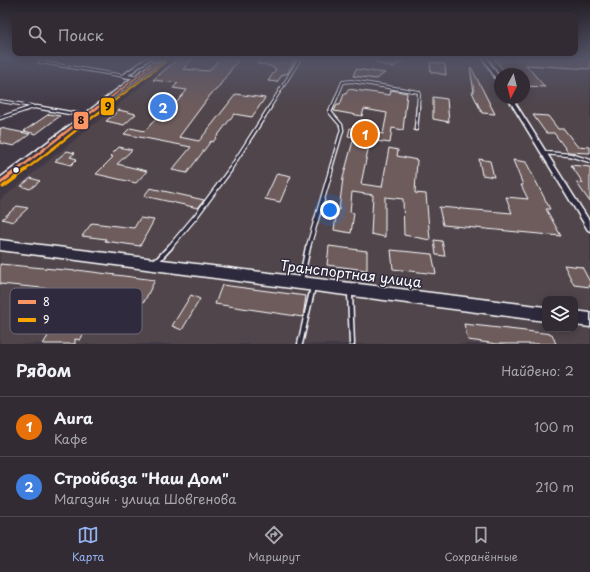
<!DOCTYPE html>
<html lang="ru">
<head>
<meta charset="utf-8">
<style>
	:root { --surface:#322b34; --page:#3d3740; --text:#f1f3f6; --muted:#a8a7ac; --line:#4d474f; --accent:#95b2f1 }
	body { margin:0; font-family:"Playpen Sans",sans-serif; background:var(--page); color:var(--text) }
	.controls { position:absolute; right:12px; bottom:12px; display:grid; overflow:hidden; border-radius:8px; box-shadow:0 2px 10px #0003 }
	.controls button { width:36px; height:36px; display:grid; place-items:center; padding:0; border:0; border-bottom:1px solid var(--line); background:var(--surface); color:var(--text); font:20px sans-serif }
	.compass { position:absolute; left:494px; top:68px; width:36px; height:36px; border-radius:50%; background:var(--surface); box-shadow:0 2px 10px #0003; rotate:187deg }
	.you { position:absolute; left:330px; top:210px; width:14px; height:14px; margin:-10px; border:3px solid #fff; border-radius:50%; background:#1a73e8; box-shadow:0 0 0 6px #1a73e833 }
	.badge { display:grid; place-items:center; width:26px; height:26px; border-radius:50%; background:var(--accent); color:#fff; font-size:13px; font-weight:700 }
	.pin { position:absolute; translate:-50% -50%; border:2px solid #fff; box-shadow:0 1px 4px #0006 }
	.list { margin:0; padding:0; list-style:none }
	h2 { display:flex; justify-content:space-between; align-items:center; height:52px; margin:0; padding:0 16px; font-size:17px }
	h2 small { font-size:13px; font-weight:400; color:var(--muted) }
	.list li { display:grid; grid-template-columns:26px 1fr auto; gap:12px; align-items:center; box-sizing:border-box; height:60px; padding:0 16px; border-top:1px solid var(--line) }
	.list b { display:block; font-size:15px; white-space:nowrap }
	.list p { margin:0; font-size:13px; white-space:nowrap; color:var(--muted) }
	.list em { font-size:13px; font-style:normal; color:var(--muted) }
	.icon { flex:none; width:22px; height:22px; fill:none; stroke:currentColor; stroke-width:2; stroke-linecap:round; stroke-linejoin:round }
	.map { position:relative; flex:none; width:590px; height:344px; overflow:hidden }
	.search { position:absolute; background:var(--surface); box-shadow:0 2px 10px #0003; left:12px; right:12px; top:12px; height:44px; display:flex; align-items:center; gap:10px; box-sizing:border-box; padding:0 14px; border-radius:8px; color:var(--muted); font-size:15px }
	.sheet { height:172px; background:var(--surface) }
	nav { display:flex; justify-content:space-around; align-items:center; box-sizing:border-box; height:56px; border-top:1px solid var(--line); background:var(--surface); font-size:11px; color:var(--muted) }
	nav a { display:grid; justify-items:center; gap:2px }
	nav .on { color:var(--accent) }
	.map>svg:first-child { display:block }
	.built { fill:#4f444c; fill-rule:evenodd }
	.building { fill:#6e5c5b; stroke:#fff }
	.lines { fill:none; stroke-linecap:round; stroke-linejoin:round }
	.lane-far3-casing { stroke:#fff; stroke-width:4 }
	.lane-far2-casing { stroke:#fff; stroke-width:5 }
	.lane-far1-casing { stroke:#fff; stroke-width:6 }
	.lane-casing { stroke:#fff; stroke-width:7 }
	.street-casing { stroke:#fff; stroke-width:3 }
	.secondary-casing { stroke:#fff; stroke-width:3 }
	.lane-far3 { stroke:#2f2a3d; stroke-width:2 }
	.lane-far2 { stroke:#2f2a3d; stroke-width:2.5 }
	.lane-far1 { stroke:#2f2a3d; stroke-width:3.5 }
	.lane { stroke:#2f2a3d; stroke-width:4 }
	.street { fill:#2f2a3d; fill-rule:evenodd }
	.secondary { fill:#2f2a3d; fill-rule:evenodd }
	.bus-1-far2-casing { stroke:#2f2a3d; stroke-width:4 }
	.bus-1-far1-casing { stroke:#2f2a3d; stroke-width:5 }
	.bus-1-casing { stroke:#2f2a3d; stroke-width:6 }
	.bus-2-far2-casing { stroke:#2f2a3d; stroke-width:4 }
	.bus-2-far1-casing { stroke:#2f2a3d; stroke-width:5 }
	.bus-2-casing { stroke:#2f2a3d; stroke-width:6 }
	.bus-1-far2 { stroke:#fb9564; stroke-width:2 }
	.bus-1-far1 { stroke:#fb9564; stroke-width:2.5 }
	.bus-1 { stroke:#fb9564; stroke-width:3.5 }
	.bus-2-far2 { stroke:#f7a600; stroke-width:2 }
	.bus-2-far1 { stroke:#f7a600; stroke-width:2.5 }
	.bus-2 { stroke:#f7a600; stroke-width:3.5 }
	.bus-dot { fill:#fff; stroke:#2f2a3d; stroke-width:1.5 }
	.labels { text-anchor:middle; stroke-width:3; stroke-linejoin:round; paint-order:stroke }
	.near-street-label { font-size:14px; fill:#fff; stroke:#2f2a3d }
	.key { fill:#2f2a3d; stroke:#6d6a77; stroke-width:1 }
	.key-label { font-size:11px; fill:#fff }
	.line-badge { stroke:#2f2a3d; stroke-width:1.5 }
	.pale-badge-label { font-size:11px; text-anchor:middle; font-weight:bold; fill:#111 }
</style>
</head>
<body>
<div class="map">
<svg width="590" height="344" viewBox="0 0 590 344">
	<rect width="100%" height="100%" fill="#423946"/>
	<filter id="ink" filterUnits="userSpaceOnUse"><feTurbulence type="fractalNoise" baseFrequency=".025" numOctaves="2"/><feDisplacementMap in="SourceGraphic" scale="8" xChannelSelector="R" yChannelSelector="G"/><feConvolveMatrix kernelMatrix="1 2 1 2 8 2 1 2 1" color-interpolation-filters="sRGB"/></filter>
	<g filter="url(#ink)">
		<path class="built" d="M176 58H590V344H0V200ZM500 74H524V98H500ZM545 299H575V329H545Z"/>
		<g class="building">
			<polygon points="179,58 193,59 183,69 209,71 219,59 238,60 217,89 211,94 179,137 199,141 236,94 265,98 252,117 234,114 213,142 211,141 187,173 172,170 191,147 124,134 130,128 145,131 165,108 171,109 187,90 173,88 178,83 153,80"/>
			<polygon points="262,58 284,58 295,61 287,74 283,74 277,82 268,81 276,69 267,65 257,64"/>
			<polygon points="366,58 407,58 392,68"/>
			<polygon points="494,58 584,58 590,59 590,69 526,65 545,87 524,86 524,74 506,74"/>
			<polygon points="430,62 445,64 446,75 431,72"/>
			<polygon points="471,67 495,114 482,113 472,92 474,92 470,68"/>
			<polygon points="356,69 385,73 376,79 353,76"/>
			<polygon points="348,89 390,95 391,90 407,93 403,130 392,128 390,143 370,140 361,184 382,187 389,148 398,150 397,156 417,160 415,193 426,194 430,240 404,235 403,199 385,197 385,237 371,234 373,195 352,192 350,212 354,213 351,233 334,230 337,210 339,210 343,178 354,137 348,136 350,128 383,134 387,113 364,109 362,116 334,111 337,105 340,105 344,94 346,94"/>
			<polygon points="433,97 447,99 449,122 433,119"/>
			<polygon points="119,110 136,114 124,125 106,121"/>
			<polygon points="49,114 60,116 36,134 24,131"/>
			<polygon points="533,115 548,116 558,129 564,129 577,146 590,147 590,153 568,152 554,133 546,133"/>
			<polygon points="0,128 30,134 14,146 0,143"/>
			<polygon points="119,147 132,150 117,164 147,171 136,183 96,174 113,157 110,156"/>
			<polygon points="67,151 75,153 70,157 77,159 71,165 55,161"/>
			<polygon points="479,159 490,161 494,177 482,175"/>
			<polygon points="513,160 526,162 550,209 546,209 561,236 443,225 439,207 512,213 506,197 528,199 521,185 523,185"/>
			<polygon points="571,165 590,167 590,202 576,182 583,183"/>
			<polygon points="277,173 291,176 280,202 265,199"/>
			<polygon points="31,178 40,181 30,189 21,186"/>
			<polygon points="150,188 204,200 198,208 144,196"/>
			<polygon points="17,206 28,208 13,222 2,219"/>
			<polygon points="140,218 154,220 140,246 105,241 106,239 82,236 92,223 134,228"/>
			<polygon points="434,240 442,241 445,256 436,255"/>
			<polygon points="329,246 367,251 367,270 327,265"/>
			<polygon points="391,250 432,254 436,274 393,269"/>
			<polygon points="0,264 76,271 77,270 155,280 144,302 135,301 132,308 107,305 111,298 62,291 63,290 0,284"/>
			<polygon points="564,265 582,267 590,282 590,287 574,285"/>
			<polygon points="222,285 306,296 303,317 215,304"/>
			<polygon points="191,295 200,299 182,330 172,326"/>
			<polygon points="35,311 65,321 66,319 90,323 80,340 75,339 75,344 43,344 48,336 21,327"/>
			<polygon points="464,324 552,334 556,344 497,344 468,340"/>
		</g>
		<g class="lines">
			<g class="lane-far3-casing">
				<g id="lane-far3">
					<polyline points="40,62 124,76"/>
					<polyline points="40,62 49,58"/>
					<polyline points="0,101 32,106"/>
					<polyline points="30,108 34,107 42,108"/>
					<polyline points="269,108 298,62 299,59 294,58"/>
					<polyline points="332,108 343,82 351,81 419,92 418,108"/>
				</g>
			</g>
			<g class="lane-far2-casing">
				<g id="lane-far2">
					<polyline points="36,107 87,116"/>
					<polyline points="0,118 33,107"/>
					<polyline points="416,129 418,107"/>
					<polyline points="544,153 570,155 590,161"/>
					<polyline points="229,171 270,107"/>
					<polyline points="330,171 342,130 341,125 330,112 332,107"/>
				</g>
			</g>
			<g class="lane-far1-casing">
				<g id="lane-far1">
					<polyline points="169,248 196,216 230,170"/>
					<polyline points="308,248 331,170"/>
				</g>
			</g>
			<g class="lane-casing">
				<g id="lane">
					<polyline points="156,262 170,247"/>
					<polyline points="301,281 308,247"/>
					<polyline points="350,293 352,344"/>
					<polyline points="300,344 313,287"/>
				</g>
			</g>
			<g class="street-casing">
				<g id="street">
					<polygon points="147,58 151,58 128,75 137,77 137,79 123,77 123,75"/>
					<polygon points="483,58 487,58 500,79 500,83 498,82"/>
					<polygon points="508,98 512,98 590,222 590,231 588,230"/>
				</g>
			</g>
			<g class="secondary-casing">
				<g id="secondary">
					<polygon points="159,58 165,58 3,185 0,186 0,178"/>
					<polygon points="0,240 545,307 545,321 0,250"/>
					<polygon points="575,311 590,313 590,327 575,325"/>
				</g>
			</g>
			<use href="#lane-far3" class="lane-far3"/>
			<use href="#lane-far2" class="lane-far2"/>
			<use href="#lane-far1" class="lane-far1"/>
			<use href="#lane" class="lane"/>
			<use href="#street" class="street"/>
			<use href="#secondary" class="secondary"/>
			<g class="bus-1-far2-casing">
				<polyline id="bus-1-far2" points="97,108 162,58"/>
			</g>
			<g class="bus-1-far1-casing">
				<polyline id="bus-1-far1" points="16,171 98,107"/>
			</g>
			<g class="bus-1-casing">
				<polyline id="bus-1" points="0,183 17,170"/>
			</g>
			<g class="bus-2-far2-casing">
				<polyline id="bus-2-far2" points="105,108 165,62"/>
			</g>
			<g class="bus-2-far1-casing">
				<polyline id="bus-2-far1" points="24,171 106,107"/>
			</g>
			<g class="bus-2-casing">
				<polyline id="bus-2" points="3,187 26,170"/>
			</g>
			<use href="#bus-1-far2" class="bus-1-far2"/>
			<use href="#bus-1-far1" class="bus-1-far1"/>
			<use href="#bus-1" class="bus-1"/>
			<use href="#bus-2-far2" class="bus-2-far2"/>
			<use href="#bus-2-far1" class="bus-2-far1"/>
			<use href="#bus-2" class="bus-2"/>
		</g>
	</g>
	<linearGradient id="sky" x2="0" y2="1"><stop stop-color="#241f26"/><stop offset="0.55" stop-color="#545468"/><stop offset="1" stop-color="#545468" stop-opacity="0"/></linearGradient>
	<rect width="590" height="106" fill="url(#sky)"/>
	<circle class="bus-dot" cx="16" cy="170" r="3.5"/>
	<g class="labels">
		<g class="near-street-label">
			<text transform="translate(351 274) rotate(7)" y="5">Транспортная улица</text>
		</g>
	</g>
	<rect x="10" y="288" width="132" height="46" rx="6" class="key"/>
	<rect x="18" y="300" width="18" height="4" fill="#fb9564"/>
	<rect x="18" y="318" width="18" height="4" fill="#f7a600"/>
	<g class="key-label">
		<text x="43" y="306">8</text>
		<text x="43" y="324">9</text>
	</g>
	<g class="line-badge">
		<rect x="100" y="97" width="15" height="19" rx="4" fill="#f7a600"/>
		<rect x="73" y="111" width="16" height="19" rx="4" fill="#fb9564"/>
	</g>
	<g class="pale-badge-label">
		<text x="108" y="110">9</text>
		<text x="81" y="124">8</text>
	</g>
</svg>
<div class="controls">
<button><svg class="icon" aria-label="layers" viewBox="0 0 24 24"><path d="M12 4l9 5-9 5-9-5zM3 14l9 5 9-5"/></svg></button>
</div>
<svg class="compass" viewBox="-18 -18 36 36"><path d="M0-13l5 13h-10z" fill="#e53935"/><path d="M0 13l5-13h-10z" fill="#a8a7ac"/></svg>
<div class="you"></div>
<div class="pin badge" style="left:365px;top:134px;background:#e8710a">1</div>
<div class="pin badge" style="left:163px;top:107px;background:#3f7fe0">2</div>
<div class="search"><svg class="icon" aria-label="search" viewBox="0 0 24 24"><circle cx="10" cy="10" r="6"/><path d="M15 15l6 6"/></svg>Поиск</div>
</div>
<section class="sheet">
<h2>Рядом<small>Найдено: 2</small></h2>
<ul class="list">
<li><span class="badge" style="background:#e8710a">1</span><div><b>Aura</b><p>Кафе</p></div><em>100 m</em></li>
<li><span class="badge" style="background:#3f7fe0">2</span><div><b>Стройбаза &quot;Наш Дом&quot;</b><p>Магазин · улица Шовгенова</p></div><em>210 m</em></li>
</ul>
</section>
<nav>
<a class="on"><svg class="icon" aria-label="map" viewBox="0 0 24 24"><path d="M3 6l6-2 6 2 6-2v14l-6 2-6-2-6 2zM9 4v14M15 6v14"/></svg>Карта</a>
<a><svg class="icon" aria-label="directions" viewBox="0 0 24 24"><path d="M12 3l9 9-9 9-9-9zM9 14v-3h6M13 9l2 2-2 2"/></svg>Маршрут</a>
<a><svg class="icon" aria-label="saved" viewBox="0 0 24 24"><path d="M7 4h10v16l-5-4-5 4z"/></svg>Сохранённые</a>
</nav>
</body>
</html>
